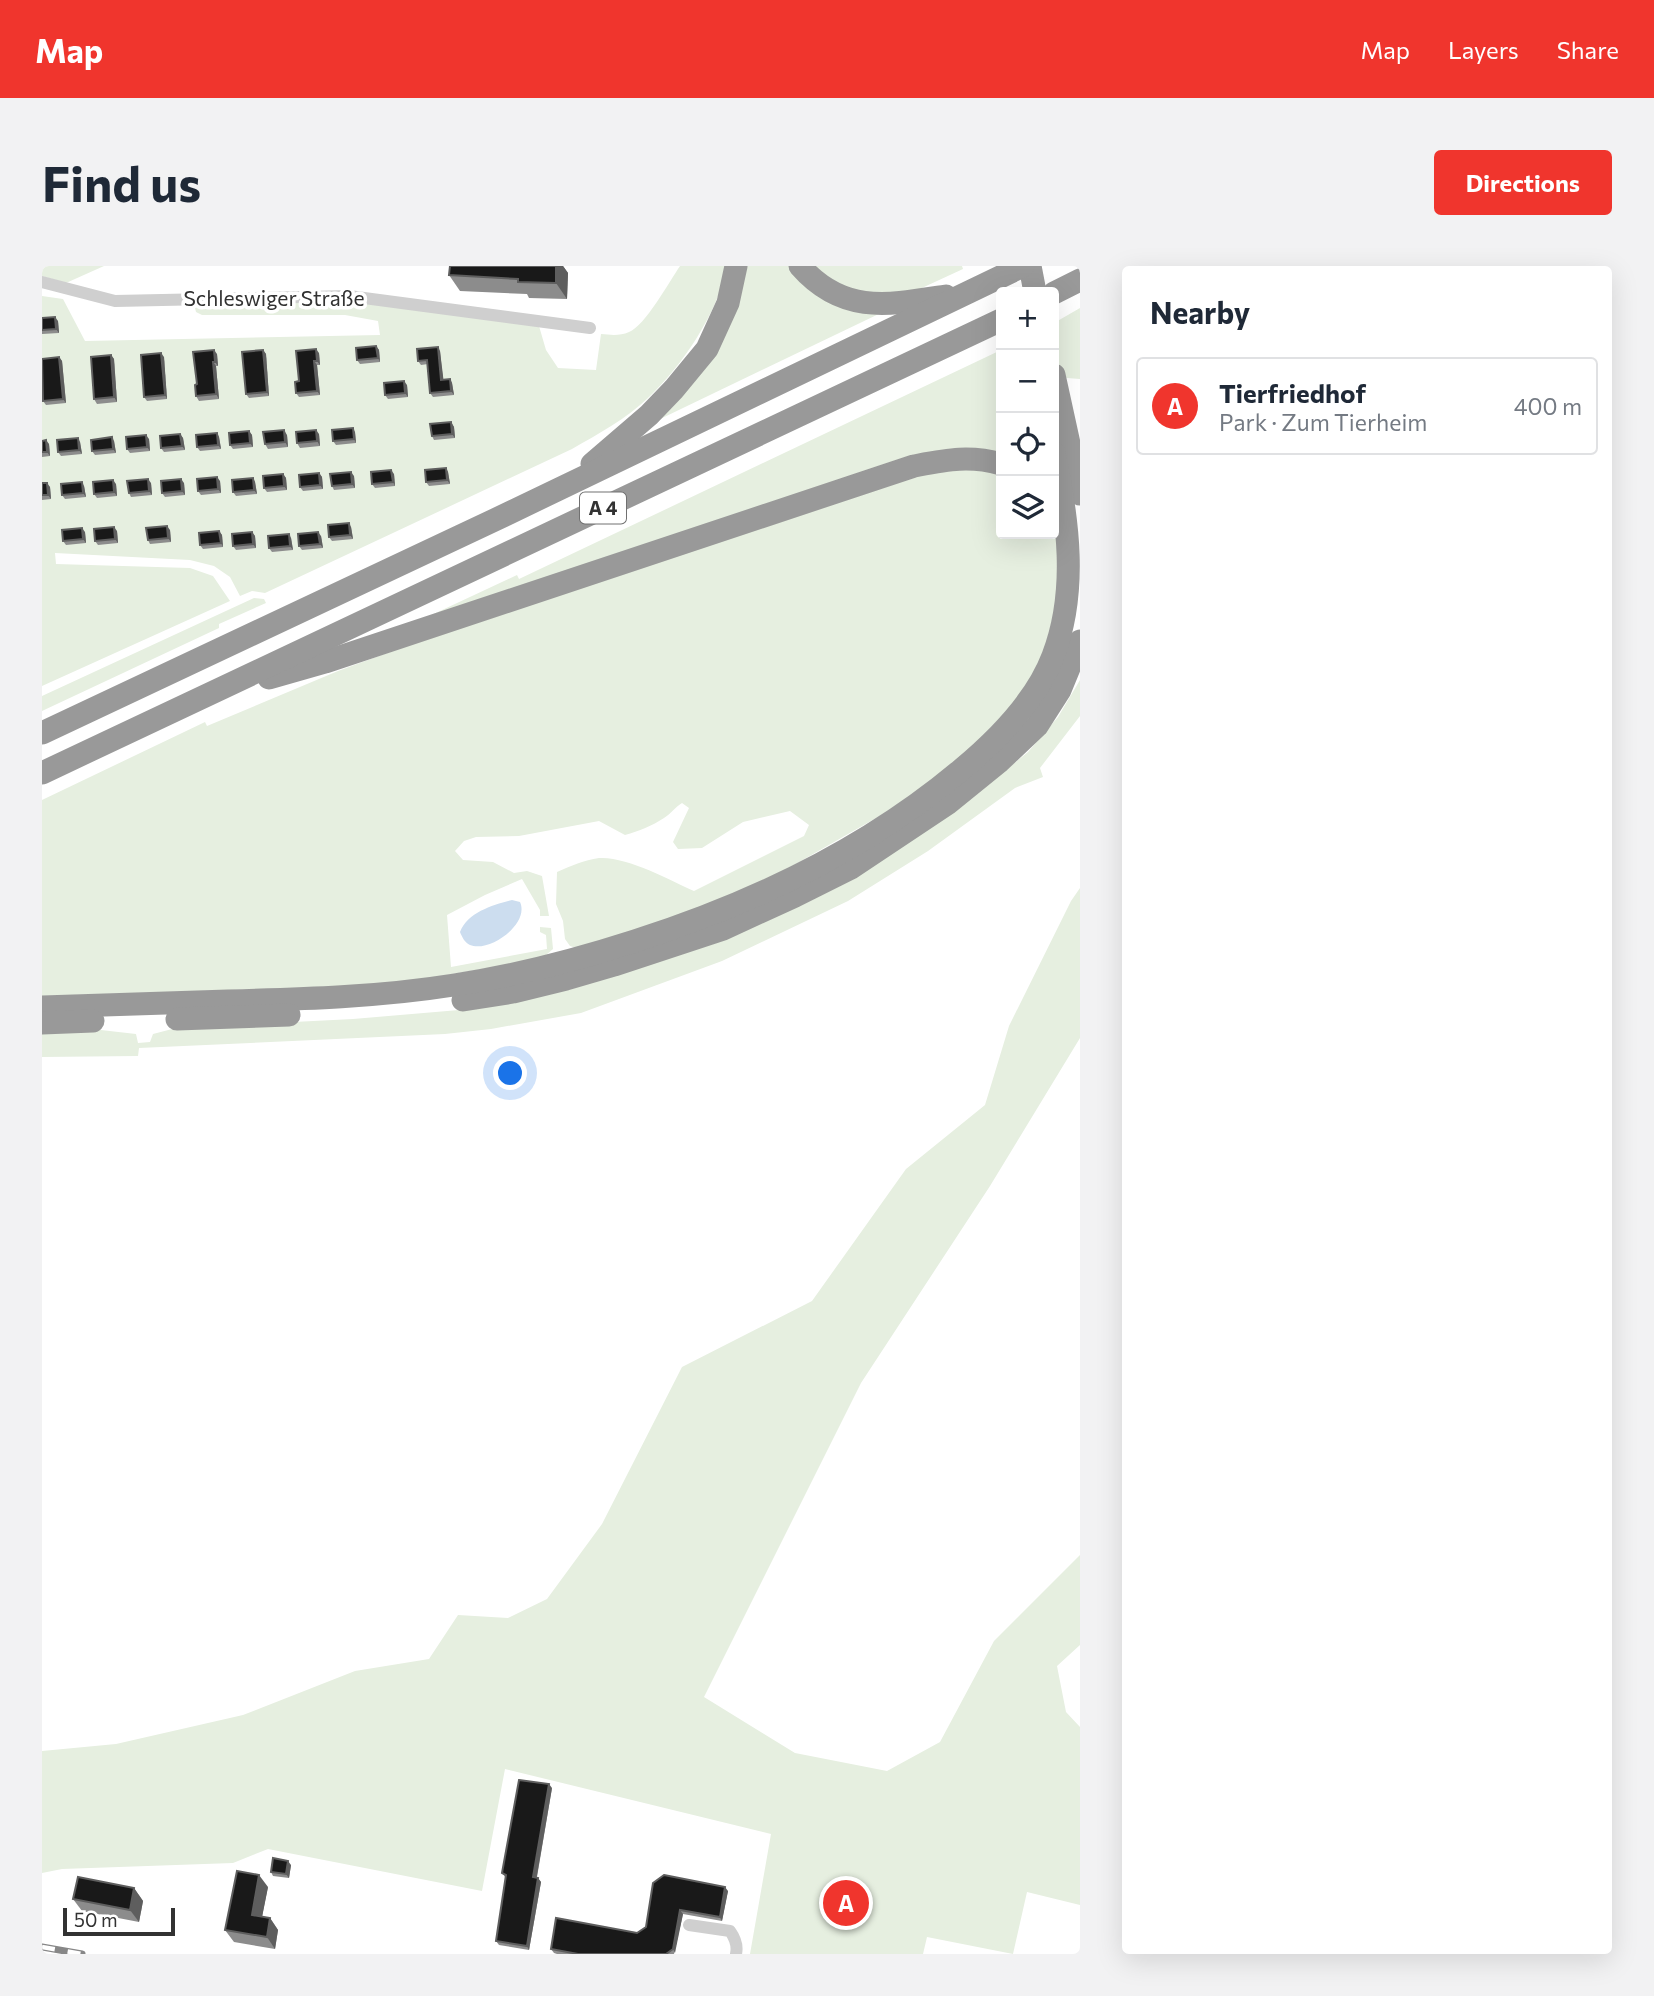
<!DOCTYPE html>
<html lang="en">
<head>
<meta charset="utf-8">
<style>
	:root { --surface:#fff; --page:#f2f2f3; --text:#1f2937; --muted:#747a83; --line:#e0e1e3; --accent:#f0352d }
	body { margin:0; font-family:Commissioner,sans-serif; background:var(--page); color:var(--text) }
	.controls { position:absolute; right:21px; top:21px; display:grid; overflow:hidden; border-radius:7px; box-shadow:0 7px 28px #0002 }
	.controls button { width:63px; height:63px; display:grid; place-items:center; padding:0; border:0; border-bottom:2px solid var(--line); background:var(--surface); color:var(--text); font:35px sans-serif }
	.scale { position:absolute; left:21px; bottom:18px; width:112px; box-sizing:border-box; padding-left:7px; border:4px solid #323232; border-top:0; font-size:19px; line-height:24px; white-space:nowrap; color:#323232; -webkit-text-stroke:5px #fff; paint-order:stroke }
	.you { position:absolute; left:469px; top:808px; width:24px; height:24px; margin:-18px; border:5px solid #fff; border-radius:50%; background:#1a73e8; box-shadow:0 0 0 10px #1a73e833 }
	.badge { display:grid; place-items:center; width:46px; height:46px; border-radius:50%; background:var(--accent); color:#fff; font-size:23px; font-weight:700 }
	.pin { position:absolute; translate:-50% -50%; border:4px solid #fff; box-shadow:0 2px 7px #0006 }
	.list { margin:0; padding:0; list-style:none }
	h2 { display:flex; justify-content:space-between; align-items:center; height:91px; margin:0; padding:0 28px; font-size:30px }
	h2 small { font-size:23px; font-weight:400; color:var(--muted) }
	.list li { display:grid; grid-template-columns:46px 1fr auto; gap:21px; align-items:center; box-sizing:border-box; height:98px; margin:0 14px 14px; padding:0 14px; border:2px solid var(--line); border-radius:7px }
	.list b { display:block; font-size:26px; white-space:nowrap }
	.list p { margin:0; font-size:23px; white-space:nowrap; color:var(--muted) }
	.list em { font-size:23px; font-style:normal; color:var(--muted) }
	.icon { flex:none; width:38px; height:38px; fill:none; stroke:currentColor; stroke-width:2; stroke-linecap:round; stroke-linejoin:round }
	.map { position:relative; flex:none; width:1038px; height:1688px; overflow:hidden; border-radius:7px }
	header { display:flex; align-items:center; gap:42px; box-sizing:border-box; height:98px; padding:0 35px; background:var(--accent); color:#fff }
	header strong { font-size:33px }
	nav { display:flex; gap:38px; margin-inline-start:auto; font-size:24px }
	.intro { display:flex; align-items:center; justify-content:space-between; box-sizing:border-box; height:168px; padding:0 42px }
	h1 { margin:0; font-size:49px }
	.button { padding:18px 32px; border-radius:7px; background:var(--accent); color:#fff; font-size:24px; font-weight:700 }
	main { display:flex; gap:42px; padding:0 42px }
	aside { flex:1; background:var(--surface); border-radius:7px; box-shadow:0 7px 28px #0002 }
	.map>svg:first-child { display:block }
	.green { fill:#e6efe0 }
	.water { fill:#ccddef }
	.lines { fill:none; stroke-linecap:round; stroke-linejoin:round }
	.street { stroke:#cfcfcf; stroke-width:12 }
	.highway { stroke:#999; stroke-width:23 }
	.rail-casing { stroke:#878787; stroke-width:7 }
	.rail { stroke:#fff; stroke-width:4.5; stroke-dasharray:13; stroke-linecap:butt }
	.wall { fill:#8c8c8c }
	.shaded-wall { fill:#5e5e5e }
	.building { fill:#191919; stroke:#5e5e5e; stroke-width:2 }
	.labels { text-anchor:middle; stroke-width:7; stroke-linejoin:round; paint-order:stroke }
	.shield { fill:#fff; stroke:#707070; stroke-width:2 }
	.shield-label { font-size:19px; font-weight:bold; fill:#323232 }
	.street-label { font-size:21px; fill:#323232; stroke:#fff }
</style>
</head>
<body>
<header>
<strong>Map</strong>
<nav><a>Map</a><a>Layers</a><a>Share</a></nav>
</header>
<div class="intro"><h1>Find us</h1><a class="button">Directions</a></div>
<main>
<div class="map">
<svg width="1038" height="1688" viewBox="0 0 1038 1688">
	<rect width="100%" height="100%" fill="#fff"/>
	<g class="green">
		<polygon points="0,0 62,0 24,17 0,10"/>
		<path d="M638 0H685C676 47 640 100 606 132 584 153 556 168 530 183L223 327 210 325 198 330 188 311 172 300 148 294 13 287 14 298 148 302 171 310 188 335 0 420V30L21 33 43 75 338 69 336 55 303 49H160L154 46 152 38 301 34 497 60 504 84 516 102 554 104 559 68C569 69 578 70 587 66 603 60 627 16 638 0Z"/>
		<polygon points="705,0 752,0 843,45 614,155"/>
		<polygon points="768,0 920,0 921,3 869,27 855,30 798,23"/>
		<polygon points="1038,42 1038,113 1025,112 1018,107 1012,75 1012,57"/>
		<polygon points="959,84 959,191 942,185 368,359 475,309 477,313"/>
		<path d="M892 202 959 203V268H1012V262L1015 276 1016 330 1001 391 978 431 923 488 879 522 841 548 745 603 705 622 635 651 534 682 528 680 523 673 521 655 514 638 515 606C529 600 542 594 557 592 584 590 628 614 652 625L762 570 767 559 748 545 701 556 660 582 636 583 631 576 647 542 640 537C633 541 629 548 622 552 610 560 597 565 583 569L557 555 477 570 434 571 422 575 413 585 421 594 451 596 472 607 485 605 500 610 507 650H498V644L480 613 443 629 405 649 409 701 505 683 504 669 498 666V661L509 662 511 683 504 689 493 694 375 714 313 720 0 730V534L163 456 165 460 296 405 378 375Z"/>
		<polygon points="212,332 222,333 224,337 177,358 177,362 0,445 0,430"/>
		<polygon points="1038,414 1038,450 998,502 1001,511 973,522 886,585 806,635 680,695 539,747 449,763 403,768 97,782 96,790 0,791 0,764 50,763 94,768 96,777 108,776 111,768 134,762 311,753 417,744 916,543 986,486 1016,451"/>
		<polygon points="1038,622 1038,772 948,920 819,1117 662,1431 753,1487 845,1505 898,1476 952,1375 1038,1289 1038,1379 1015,1400 1024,1446 1038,1461 1038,1639 985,1626 971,1688 885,1671 881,1688 708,1688 729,1568 463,1503 440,1625 226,1583 191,1597 20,1603 0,1607 0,1485 74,1478 201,1449 313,1405 387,1393 416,1349 466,1352 505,1333 560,1258 640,1101 770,1035 864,903 943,839 967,760 1029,635"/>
	</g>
	<path class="water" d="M470 634 478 636C488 658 447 687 428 679 423 677 420 671 418 666 426 646 451 639 470 634Z"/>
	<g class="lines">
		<g class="street">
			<polyline points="0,16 73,35 307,30 548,62"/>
			<path d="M647 1659 688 1665C693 1672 696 1679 694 1688"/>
		</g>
		<g class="highway">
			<path d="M758 0C801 49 847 39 904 30"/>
			<polyline points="988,0 993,26"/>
			<polyline points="1012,27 1038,14"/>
			<polyline points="1012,109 1038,228"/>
			<polyline points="550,198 607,149 632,123 665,83 686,37 694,0"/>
			<path d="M227 412 283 396 872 200C904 194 927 189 959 198"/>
			<polyline points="0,467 463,249 981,0"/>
			<polyline points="0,507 959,54"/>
			<polyline points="421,734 471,726 524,713 572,699 681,663 753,630 809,602 905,538 958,495 995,460 1018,424 1038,375"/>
			<path d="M0 741C62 739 124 737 186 735 262 733 337 731 412 719 473 710 534 694 593 675 712 637 824 584 920 503 956 473 994 435 1011 390 1036 325 1026 253 1012 187"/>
			<polyline points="135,753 247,749"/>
			<polyline points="0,757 51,755"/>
		</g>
		<g class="rail-casing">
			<polyline id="rail" points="0,1681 40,1688"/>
		</g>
		<use href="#rail" class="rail"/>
	</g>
	<g class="wall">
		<polygon points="394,0 521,0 526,7 525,33 487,32 485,28 418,25 407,9 408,0"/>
		<polygon points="0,52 16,55 17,67 0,68"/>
		<polygon points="334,80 337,84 338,96 318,98 315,94"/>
		<polygon points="221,84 224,88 227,130 207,132 204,128"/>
		<polygon points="398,85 401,114 408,113 410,117 412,129 391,131 388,127 386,98 379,99 376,95"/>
		<polygon points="277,87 278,99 275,99 278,129 257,131 254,127 257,115"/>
		<polygon points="175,88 176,100 174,100 177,133 157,135 154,130 155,118"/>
		<polygon points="69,89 72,93 75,136 55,138 52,133"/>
		<polygon points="17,91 20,95 24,137 4,139 1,135"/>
		<polygon points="122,91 125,133 105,135 102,131"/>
		<polygon points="365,119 366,131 346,133 343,129"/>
		<polygon points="409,156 412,161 413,172 392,174 390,170"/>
		<polygon points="207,165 210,169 211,181 191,183 188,179"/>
		<polygon points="313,166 314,177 294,179 291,175"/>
		<polygon points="175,167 177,171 179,183 158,185 155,181"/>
		<polygon points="138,168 141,172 143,184 122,186 119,182"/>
		<polygon points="277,168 278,180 258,182 255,177"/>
		<polygon points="245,169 246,181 226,183 223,178"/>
		<polygon points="107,173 108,185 88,187 85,183"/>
		<polygon points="0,175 7,178 8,190 0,191"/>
		<polygon points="72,175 74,187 53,189 50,185"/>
		<polygon points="38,176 40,188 19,190 16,186"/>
		<polygon points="404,202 406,206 408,218 387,220 384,216"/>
		<polygon points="277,207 280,211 281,223 261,225 258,221"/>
		<polygon points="241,208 244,212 245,224 225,226 222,222"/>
		<polygon points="352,208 353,220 333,222 330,218"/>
		<polygon points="312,210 313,222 292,224 290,220"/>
		<polygon points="211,212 213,216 215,228 194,230 191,226"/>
		<polygon points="178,215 179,227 159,229 156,225"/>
		<polygon points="0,217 8,221 9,233 0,234"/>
		<polygon points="109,217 110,229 89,231 87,227"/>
		<polygon points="142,217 143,229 123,231 120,227"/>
		<polygon points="74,218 75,230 55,232 52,228"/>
		<polygon points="42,220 44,231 23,233 20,229"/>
		<polygon points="309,261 311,273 290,275 287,271"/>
		<polygon points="128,264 129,276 108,278 106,274"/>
		<polygon points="75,265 76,277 56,279 53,275"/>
		<polygon points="177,265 180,269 181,281 161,283 158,279"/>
		<polygon points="43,266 44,277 24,279 21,275"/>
		<polygon points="210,266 213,270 214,282 194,284 191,280"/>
		<polygon points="279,270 281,282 260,284 257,280"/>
		<polygon points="249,272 251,284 230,286 227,282"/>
		<polygon points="510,1522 495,1611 499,1616 487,1684 457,1679 454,1675 464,1612 460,1607"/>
		<polygon points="249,1599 247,1612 231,1610 229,1606"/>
		<polygon points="611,1617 686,1625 680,1655 641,1648 632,1688 515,1688 512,1687 509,1683 595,1667 604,1661"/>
		<polygon points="226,1621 220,1651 228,1652 236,1664 233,1683 192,1676 183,1664"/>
		<polygon points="92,1622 101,1635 97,1656 40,1645 31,1633"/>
	</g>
	<g class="shaded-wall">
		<polygon points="514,0 521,0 526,7 525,33 514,17"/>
		<polygon points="13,51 16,55 17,67 14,63"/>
		<polygon points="334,80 337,84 338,96 336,92"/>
		<polygon points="396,81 398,85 402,118 399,114"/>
		<polygon points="274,83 277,87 278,99 275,95"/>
		<polygon points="172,84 175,88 176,100 173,96"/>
		<polygon points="221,84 224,88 227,130 225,126"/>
		<polygon points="119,87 122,91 125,133 123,129"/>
		<polygon points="69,89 72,93 75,136 72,131"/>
		<polygon points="17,91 20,95 24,137 21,133"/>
		<polygon points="272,95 275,99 278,129 275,125"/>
		<polygon points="171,96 174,100 177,133 174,128"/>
		<polygon points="408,113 410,117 412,129 409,125"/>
		<polygon points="362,115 365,119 366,131 363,127"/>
		<polygon points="409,156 412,161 413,172 410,168"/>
		<polygon points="311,162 313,166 314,177 312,173"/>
		<polygon points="242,164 245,169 246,181 243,176"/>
		<polygon points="274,164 277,168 278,180 275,175"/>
		<polygon points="207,165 210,169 211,181 208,177"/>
		<polygon points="175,167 177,171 179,183 176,179"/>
		<polygon points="138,168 141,172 143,184 140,180"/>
		<polygon points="104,169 107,173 108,185 105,181"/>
		<polygon points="70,171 72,175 74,187 71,183"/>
		<polygon points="36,172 38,176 40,188 37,184"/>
		<polygon points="4,174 7,178 8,190 5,186"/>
		<polygon points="404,202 406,206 408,218 405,214"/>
		<polygon points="349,204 352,208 353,220 351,216"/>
		<polygon points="309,206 312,210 313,222 310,218"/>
		<polygon points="277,207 280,211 281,223 278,219"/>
		<polygon points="241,208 244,212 245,224 242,220"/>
		<polygon points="175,211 178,215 179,227 176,223"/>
		<polygon points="211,212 213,216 215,228 212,224"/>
		<polygon points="106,213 109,217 110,229 107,225"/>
		<polygon points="139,213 142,217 143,229 140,225"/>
		<polygon points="71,214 74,218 75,230 72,226"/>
		<polygon points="40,216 42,220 44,231 41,227"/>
		<polygon points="5,217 8,221 9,233 6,229"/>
		<polygon points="307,257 309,261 311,273 308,269"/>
		<polygon points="125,260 128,264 129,276 126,272"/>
		<polygon points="72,261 75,265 76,277 73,273"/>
		<polygon points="40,262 43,266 44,277 41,273"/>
		<polygon points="177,265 180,269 181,281 179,277"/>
		<polygon points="210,266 213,270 214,282 211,278"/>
		<polygon points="276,266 279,270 281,282 278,278"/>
		<polygon points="247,268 249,272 251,284 248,280"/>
		<polygon points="507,1518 510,1522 494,1615 491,1611"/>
		<polygon points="246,1595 249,1599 247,1612 244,1608"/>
		<polygon points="217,1609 226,1621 218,1661 210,1649"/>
		<polygon points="496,1612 499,1616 487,1684 485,1680"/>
		<polygon points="683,1621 686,1625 680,1655 678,1651"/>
		<polygon points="92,1622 101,1635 97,1656 88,1644"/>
		<polygon points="638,1644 641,1648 633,1687 631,1683"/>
		<polygon points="228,1652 236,1664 233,1683 225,1671"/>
	</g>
	<g class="building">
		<polygon points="408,0 514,0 514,17 476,16 476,13 407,9"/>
		<polygon points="13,51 14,63 0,64 0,52"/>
		<polygon points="334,80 336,92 315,94 314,82"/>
		<polygon points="396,81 399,114 408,113 409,125 388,127 385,94 376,95 375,83"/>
		<polygon points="274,83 275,95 272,95 275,125 254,127 253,116 257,115 254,85"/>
		<polygon points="172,84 173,96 171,96 174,128 154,130 153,119 155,118 151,86"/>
		<polygon points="221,84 225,126 204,128 200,86"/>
		<polygon points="119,87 123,129 102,131 99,89"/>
		<polygon points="69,89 72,131 52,133 49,91"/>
		<polygon points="17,91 21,133 1,135 0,93"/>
		<polygon points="362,115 363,127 343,129 342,117"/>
		<polygon points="409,156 410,168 390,170 388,158"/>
		<polygon points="311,162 312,173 291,175 290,164"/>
		<polygon points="242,164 243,176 223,178 221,166"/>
		<polygon points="274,164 275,175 255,177 254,166"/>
		<polygon points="207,165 208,177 188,179 187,167"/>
		<polygon points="175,167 176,179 155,181 154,169"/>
		<polygon points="138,168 140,180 119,182 118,170"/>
		<polygon points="104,169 105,181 85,183 84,171"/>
		<polygon points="70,171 71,183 50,185 49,174"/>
		<polygon points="36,172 37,184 16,186 15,174"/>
		<polygon points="4,174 5,186 0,186 0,175"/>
		<polygon points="404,202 405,214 384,216 383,204"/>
		<polygon points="349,204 351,216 330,218 329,206"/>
		<polygon points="309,206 310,218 290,220 288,208"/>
		<polygon points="277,207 278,219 258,221 257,209"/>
		<polygon points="241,208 242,220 222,222 221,210"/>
		<polygon points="175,211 176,223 156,225 155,213"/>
		<polygon points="211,212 212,224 191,226 190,214"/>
		<polygon points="106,213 107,225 87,227 85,215"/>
		<polygon points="139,213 140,225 120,227 119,215"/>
		<polygon points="71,214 72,226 52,228 51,216"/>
		<polygon points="40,216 41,227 20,229 19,218"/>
		<polygon points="0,217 5,217 6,229 0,229"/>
		<polygon points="307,257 308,269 287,271 286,259"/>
		<polygon points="125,260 126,272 106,274 104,262"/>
		<polygon points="72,261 73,273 53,275 52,263"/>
		<polygon points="40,262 41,273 21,275 20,264"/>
		<polygon points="177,265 179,277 158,279 157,267"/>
		<polygon points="210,266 211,278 191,280 190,268"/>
		<polygon points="276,266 278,278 257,280 256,268"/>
		<polygon points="247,268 248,280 227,282 226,270"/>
		<polygon points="477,1514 507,1518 491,1611 496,1612 485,1680 454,1675 464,1609 460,1607"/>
		<polygon points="231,1592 246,1595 244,1608 229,1606"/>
		<polygon points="195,1605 217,1609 210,1649 228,1652 225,1671 183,1664"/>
		<polygon points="622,1609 683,1621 678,1651 638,1644 631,1683 624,1688 536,1688 509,1683 514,1652 595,1667 604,1661 611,1617"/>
		<polygon points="36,1611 92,1622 88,1644 31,1633"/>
	</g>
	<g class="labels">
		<rect class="shield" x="538" y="226.5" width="46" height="31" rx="5"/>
		<g class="shield-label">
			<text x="561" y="249">A 4</text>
		</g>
		<g class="street-label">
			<text x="232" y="40">Schleswiger Straße</text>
		</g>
	</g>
</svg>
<div class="controls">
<button>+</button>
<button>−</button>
<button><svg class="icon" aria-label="locate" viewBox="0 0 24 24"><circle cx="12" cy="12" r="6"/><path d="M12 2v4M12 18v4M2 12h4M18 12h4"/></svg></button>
<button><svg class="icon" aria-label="layers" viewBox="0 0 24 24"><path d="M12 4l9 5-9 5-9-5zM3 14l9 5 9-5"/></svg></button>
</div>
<div class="scale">50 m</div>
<div class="you"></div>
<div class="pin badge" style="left:804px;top:1637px">A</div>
</div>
<aside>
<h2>Nearby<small></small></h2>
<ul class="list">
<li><span class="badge">A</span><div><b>Tierfriedhof</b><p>Park · Zum Tierheim</p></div><em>400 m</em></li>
</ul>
</aside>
</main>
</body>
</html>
